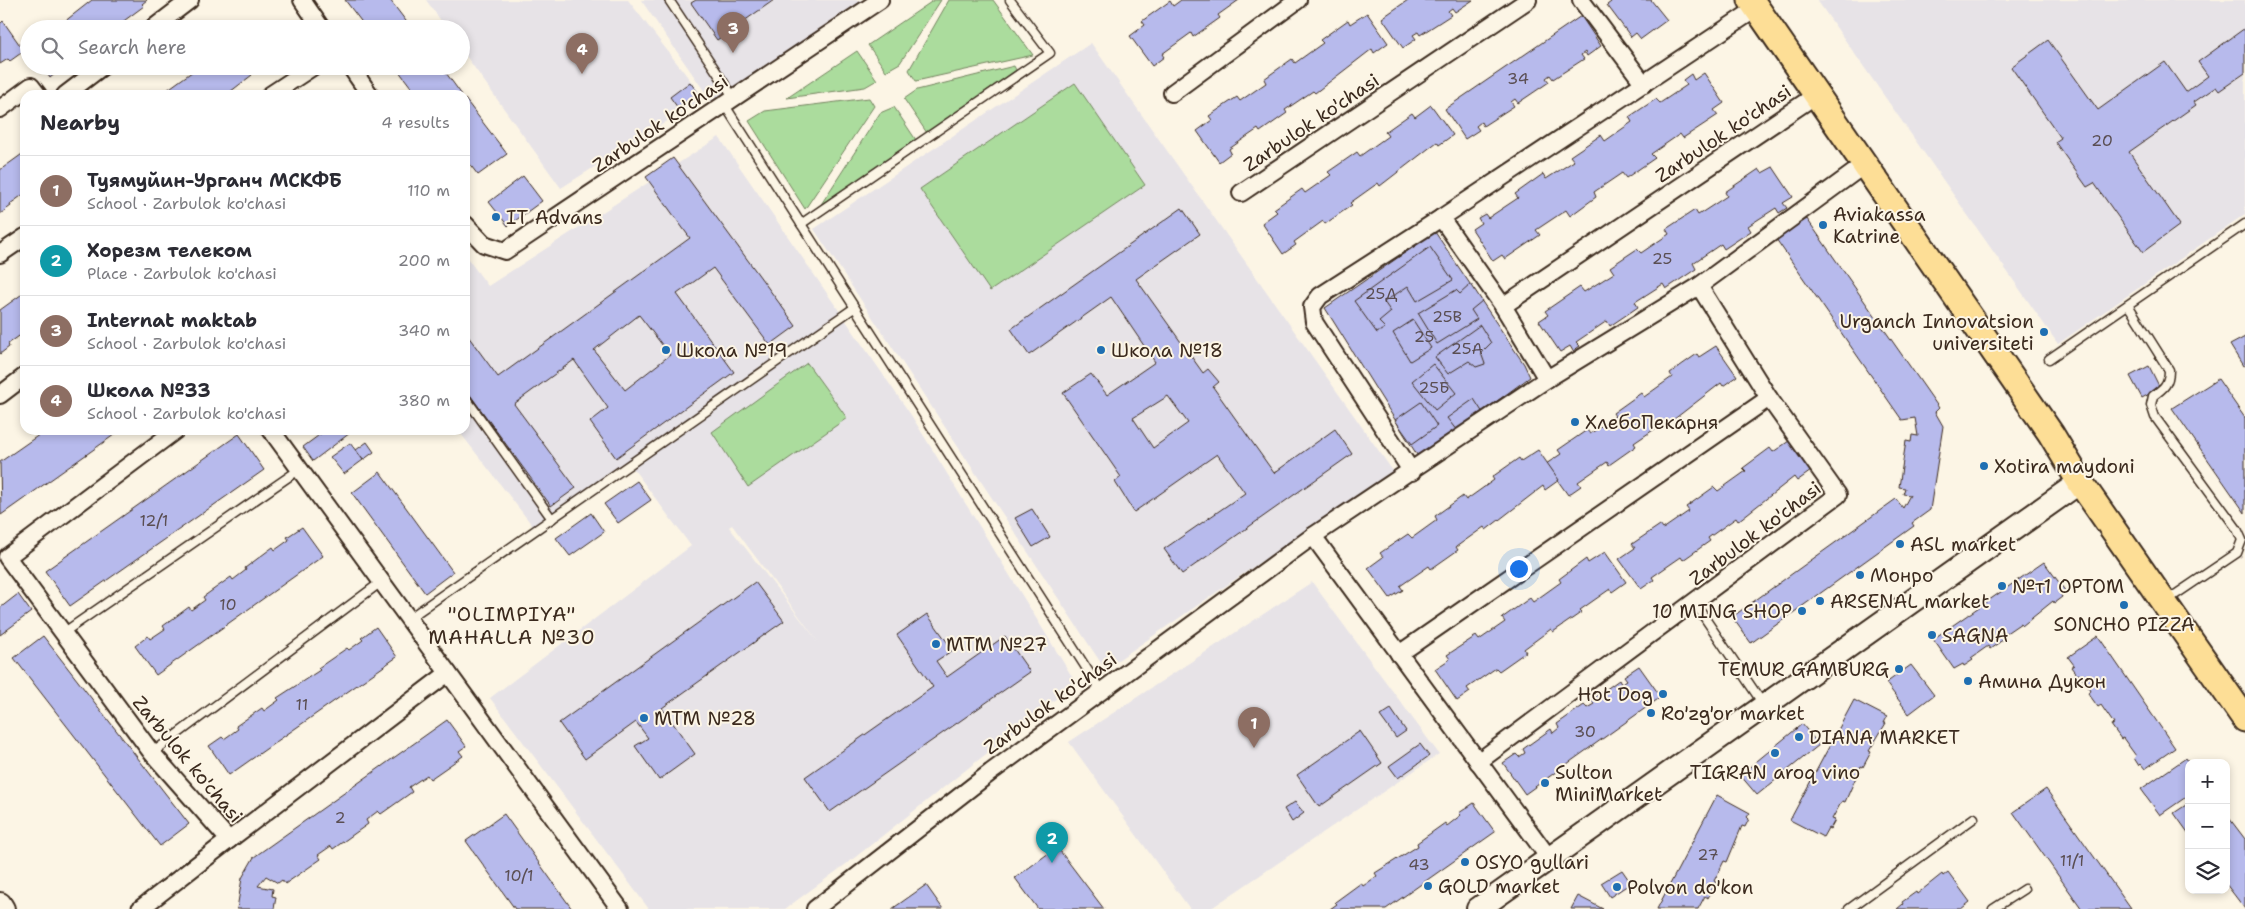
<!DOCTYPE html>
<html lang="en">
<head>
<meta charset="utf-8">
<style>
	:root { --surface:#fff; --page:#f2f2f3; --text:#2b2b33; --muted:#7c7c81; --line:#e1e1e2; --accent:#1f6fb2 }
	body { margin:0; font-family:"Shantell Sans",sans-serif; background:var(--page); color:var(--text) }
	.controls { position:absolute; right:15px; bottom:15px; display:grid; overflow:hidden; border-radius:10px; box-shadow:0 2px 8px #0003 }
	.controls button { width:45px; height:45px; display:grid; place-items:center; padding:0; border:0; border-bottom:1px solid var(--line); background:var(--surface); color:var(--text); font:25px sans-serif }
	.you { position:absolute; left:1518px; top:568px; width:18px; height:18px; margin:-12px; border:4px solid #fff; border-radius:50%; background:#1a73e8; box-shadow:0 0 0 8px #1a73e833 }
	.badge { display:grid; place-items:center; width:32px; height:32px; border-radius:50%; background:var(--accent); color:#fff; font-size:16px; font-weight:700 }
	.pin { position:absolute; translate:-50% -41px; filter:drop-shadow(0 1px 2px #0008) }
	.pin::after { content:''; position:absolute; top:26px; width:18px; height:15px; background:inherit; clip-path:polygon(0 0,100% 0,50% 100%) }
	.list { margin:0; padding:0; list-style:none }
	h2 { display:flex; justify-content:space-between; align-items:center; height:65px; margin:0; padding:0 20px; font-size:21px }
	h2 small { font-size:16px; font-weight:400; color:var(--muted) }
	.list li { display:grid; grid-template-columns:32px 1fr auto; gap:15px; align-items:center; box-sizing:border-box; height:70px; padding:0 20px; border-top:1px solid var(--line) }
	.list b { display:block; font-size:19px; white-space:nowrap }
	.list p { margin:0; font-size:16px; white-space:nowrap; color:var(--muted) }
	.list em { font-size:16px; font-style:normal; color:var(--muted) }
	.icon { flex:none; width:28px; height:28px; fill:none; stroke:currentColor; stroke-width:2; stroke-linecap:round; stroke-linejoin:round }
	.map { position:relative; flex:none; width:2245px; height:909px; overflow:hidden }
	.search { position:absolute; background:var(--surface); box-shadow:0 2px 8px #0003; left:20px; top:20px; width:450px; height:55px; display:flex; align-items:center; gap:12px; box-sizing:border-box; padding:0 18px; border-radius:28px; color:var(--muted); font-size:19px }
	.panel { position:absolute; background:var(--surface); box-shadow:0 2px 8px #0003; left:20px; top:90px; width:450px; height:345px; border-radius:15px }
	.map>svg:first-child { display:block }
	.built { fill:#e7e3e7; fill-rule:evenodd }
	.green { fill:#abdc9d; stroke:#73835e }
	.building { fill:#b7baec; stroke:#3b2a1e; fill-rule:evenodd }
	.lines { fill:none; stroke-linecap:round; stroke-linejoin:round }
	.lane-casing { stroke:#3b2a1e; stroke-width:11 }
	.street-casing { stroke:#3b2a1e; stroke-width:20 }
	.secondary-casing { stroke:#3b2a1e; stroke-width:26 }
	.primary-casing { stroke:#3b2a1e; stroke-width:29 }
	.lane { stroke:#fcf5e5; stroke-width:8 }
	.street { stroke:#fcf5e5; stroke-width:16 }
	.secondary { stroke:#fcf5e5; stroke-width:22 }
	.primary { stroke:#fdde96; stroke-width:25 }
	.poi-dot { fill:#1f6fb2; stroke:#fcf5e5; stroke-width:2 }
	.labels { text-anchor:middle; stroke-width:4; stroke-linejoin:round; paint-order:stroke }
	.number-label { font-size:16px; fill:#5a4e52 }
	.street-label { font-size:19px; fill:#3b2a1e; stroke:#fcf5e5 }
	.poi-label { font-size:19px; fill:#3b2a1e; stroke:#fcf5e5; text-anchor:start }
	.neighbourhood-label { font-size:20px; letter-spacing:1px; fill:#3b2a1e; stroke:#fcf5e5 }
</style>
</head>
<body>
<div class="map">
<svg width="2245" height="909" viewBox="0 0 2245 909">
	<rect width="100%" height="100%" fill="#fcf5e5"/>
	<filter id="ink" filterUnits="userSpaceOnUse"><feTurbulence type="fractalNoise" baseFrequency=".02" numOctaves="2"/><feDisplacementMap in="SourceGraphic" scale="10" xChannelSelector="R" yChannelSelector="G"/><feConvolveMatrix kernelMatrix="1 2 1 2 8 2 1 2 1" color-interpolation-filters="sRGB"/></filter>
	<g filter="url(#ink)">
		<g class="built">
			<polygon points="426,0 628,0 704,98 561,188 461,49 461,29 447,29"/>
			<polygon points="641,0 863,0 714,105"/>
			<polygon points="1817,0 2245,0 2245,214 2058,344"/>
			<polygon points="1091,43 1393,471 1105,669 814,229"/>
			<path d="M719 137 911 415 1076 683 853 859 785 909H649L490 698 691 546 632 467 539 534 458 430H465V255L488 286ZM732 525 819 643 729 527Z"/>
			<polygon points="1312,582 1439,754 1210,909 1190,909 1069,742"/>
		</g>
		<g class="green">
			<polygon points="934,0 941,0 900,63 886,71 868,45"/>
			<polygon points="949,0 993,0 1033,55 916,81 909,70"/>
			<polygon points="857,51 877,80 865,87 787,98"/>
			<polygon points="1014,66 1016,70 927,133 904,99 917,90"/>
			<polygon points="1075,83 1145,185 990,291 920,189"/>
			<polygon points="869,98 874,106 805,209 749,121 765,111"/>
			<polygon points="894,107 918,143 820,206 880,113"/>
			<polygon points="807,363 847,418 748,487 712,432"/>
		</g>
		<g class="building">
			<polygon points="92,0 147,0 142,4 144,6 117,26 115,24 109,29 55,29"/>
			<polygon points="345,0 390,0 412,29 367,29"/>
			<polygon points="696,0 774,0 717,40 691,3"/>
			<polygon points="1181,0 1239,0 1218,15 1220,18 1193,37 1191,33 1162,54 1164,57 1152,66 1130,36 1145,25 1142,21 1170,1 1173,6"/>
			<polygon points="1408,0 1473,0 1455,12 1452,8 1448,11 1451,15 1420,35 1418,32 1413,35 1416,39 1403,48 1382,18"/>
			<polygon points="1610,0 1651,0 1667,20 1641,39 1636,33 1631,37 1607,5 1611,2"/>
			<polygon points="1367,13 1388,43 1374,53 1372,49 1315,93 1313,91 1285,110 1287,113 1260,132 1258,129 1229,149 1231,153 1219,162 1197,131 1212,120 1209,116 1237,97 1240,101 1266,83 1264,79 1292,59 1295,63 1323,43 1320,40 1348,20 1350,24"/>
			<polygon points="1581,16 1601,46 1587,56 1585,52 1581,55 1584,59 1553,79 1550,75 1546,78 1549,82 1518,103 1515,99 1511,102 1514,106 1483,126 1481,122 1476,126 1479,130 1465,139 1445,109"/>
			<polygon points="3,21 24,51 10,61 8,59 0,64 0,24"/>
			<polygon points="2245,28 2245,73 2219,91 2216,87 2194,102 2196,105 2129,152 2180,225 2143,252 2094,183 2087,187 2055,142 2061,138 2011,67 2048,40 2098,110 2165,62 2186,92 2208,76 2198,62"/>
			<polygon points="42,66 63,66 63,67 50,78"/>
			<polygon points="200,66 258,66 250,73 252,75 226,95 160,95"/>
			<polygon points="395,66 441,66 462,95 417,95"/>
			<polygon points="1704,73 1724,103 1714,110 1718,115 1683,138 1680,134 1651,154 1655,158 1626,178 1622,173 1594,192 1596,197 1570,216 1566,210 1536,230 1540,235 1505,259 1502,255 1493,261 1472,229 1481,223 1478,218 1485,214 1488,218 1518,198 1515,194 1543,174 1546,179 1574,161 1570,156 1601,135 1605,141 1632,122 1629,117 1656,99 1660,103 1687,85 1683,80 1691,74 1694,80"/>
			<polygon points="690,82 698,93 678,108 670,97"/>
			<polygon points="465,99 507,154 478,175 465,158"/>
			<polygon points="1431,105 1453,135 1439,145 1437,142 1380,186 1378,183 1350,203 1352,205 1325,224 1323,221 1294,242 1296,245 1283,254 1262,223 1277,212 1274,209 1302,189 1305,193 1331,175 1328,172 1357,152 1360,156 1388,136 1385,132 1412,113 1415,117"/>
			<polygon points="25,152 25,196 24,194 10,204 11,206 0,214 0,170"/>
			<path d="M673 158 796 326 770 345 713 268 677 294 734 372 616 458 590 422 608 408 574 360 514 404 576 488 551 506 465 388V332L498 377 690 238 646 177ZM639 315 670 355 625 390 594 350Z"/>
			<polygon points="1773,167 1793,197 1783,203 1787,208 1779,213 1776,208 1748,226 1751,231 1724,249 1721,244 1693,263 1696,269 1666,289 1663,284 1635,302 1638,307 1610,326 1607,321 1576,342 1580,346 1573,351 1570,346 1560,352 1539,321 1548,315 1545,311 1580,287 1584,292 1614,273 1610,267 1637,249 1641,253 1669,234 1666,229 1695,210 1698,215 1727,196 1725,192 1759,169 1762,173"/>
			<polygon points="523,176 542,201 508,226 489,202"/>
			<path d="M1182 208 1200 234 1136 279 1203 373 1208 369 1219 382 1213 387 1274 473 1335 429 1352 454 1182 574 1164 549 1245 493 1217 454 1134 512 1115 482 1121 477 1063 393 1091 374 1107 395 1155 362 1111 297 1029 355 1011 329ZM1168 396 1188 423 1153 448 1133 418Z"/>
			<polygon points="1807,219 1939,408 1935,412 1943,426 1930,510 1912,523 1914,526 1751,643 1732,617 1896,499 1903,508 1910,495 1903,494 1905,488 1899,487 1906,441 1911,442 1912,435 1918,436 1915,418 1902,420 1776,239"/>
			<polygon points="1435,232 1524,364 1530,377 1419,458 1325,308"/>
			<polygon points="1430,247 1453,280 1417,301 1408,286 1384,302 1391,312 1379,322 1385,328 1377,333 1354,301"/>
			<polygon points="1471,284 1482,301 1471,310 1477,319 1437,344 1418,313 1456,290 1460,294"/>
			<polygon points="25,292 25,336 22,334 8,344 9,347 0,354 0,310"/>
			<polygon points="1413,320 1431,348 1410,361 1393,333"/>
			<polygon points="1480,325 1491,343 1481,353 1485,364 1476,367 1469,361 1448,374 1435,357"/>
			<polygon points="2245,337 2245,365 2243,366 2230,345"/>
			<polygon points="1716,346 1737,376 1723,386 1721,383 1664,427 1662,424 1634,443 1636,446 1609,465 1607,462 1578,482 1581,486 1568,495 1546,464 1561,454 1558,450 1587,430 1590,434 1615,416 1613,413 1641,393 1644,397 1672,377 1670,373 1697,354 1699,357"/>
			<polygon points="1433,364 1456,393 1435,410 1412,381"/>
			<polygon points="2149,366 2160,388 2142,398 2130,376"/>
			<polygon points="2218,379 2245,418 2245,513 2172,408"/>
			<polygon points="1474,399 1483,413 1457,431 1447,418"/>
			<polygon points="1421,402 1437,426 1412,444 1395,420"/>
			<polygon points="46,430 121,430 1,515 0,462"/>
			<polygon points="326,430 354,430 313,461 303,447"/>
			<polygon points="239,434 264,470 70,606 45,571"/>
			<polygon points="1789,441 1811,471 1797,481 1794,477 1738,521 1736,518 1708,538 1710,541 1683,560 1681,557 1652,577 1654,580 1641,589 1619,559 1635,548 1632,544 1660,525 1663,529 1689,511 1686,507 1714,487 1718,491 1746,471 1743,468 1770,448 1773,452"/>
			<polygon points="367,442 374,452 363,460 356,450"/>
			<polygon points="350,443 363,460 344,474 330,457"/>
			<polygon points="1538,450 1559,480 1545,490 1543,486 1486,530 1484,527 1456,547 1458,550 1431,569 1429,566 1400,586 1403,590 1390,598 1368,568 1383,557 1380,553 1408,534 1412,538 1437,520 1435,516 1463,496 1466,500 1494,480 1492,477 1519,458 1521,461"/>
			<polygon points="380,472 453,572 425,593 352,493"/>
			<polygon points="637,481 651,500 618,523 604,504"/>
			<polygon points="1032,509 1050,537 1033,547 1015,518"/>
			<polygon points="591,513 604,532 570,556 556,538"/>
			<polygon points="302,527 323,556 156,675 135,646 148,636 150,639 165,629 163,626 189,607 191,610 205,600 203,597 231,577 233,580 246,570 245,568 273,547 275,550 289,540 287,537"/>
			<polygon points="1605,552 1626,582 1612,592 1610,589 1580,610 1582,612 1553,632 1551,629 1524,649 1526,652 1499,671 1496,668 1467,688 1470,692 1457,701 1435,669 1450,659 1447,655 1476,636 1479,640 1505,622 1502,618 1530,598 1533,602 1561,582 1559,579 1586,559 1588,563"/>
			<polygon points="2044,562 2066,592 2061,595 2062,597 2054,603 2053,601 2022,626 2021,623 2002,636 2004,639 1990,649 1988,646 1971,658 1973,660 1964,666 1963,664 1954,669 1933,639"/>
			<polygon points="755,582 784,621 662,708 695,754 659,780 635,746 648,738 636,722 585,759 559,723"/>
			<polygon points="18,594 31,612 0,635 0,608"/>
			<polygon points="927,614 953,650 936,661 947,677 1005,636 1030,672 830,812 805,777 933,687 897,635"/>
			<polygon points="376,627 397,657 229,775 209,746 222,737 224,739 238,729 236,726 262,708 264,711 279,700 277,698 320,670 318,668 347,648 349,650 363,640 361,638"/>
			<polygon points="43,636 189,824 160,846 14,658"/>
			<polygon points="2098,636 2175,748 2145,769 2141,764 2139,766 2134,758 2136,756 2123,738 2121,739 2111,725 2114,724 2101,705 2098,707 2088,693 2091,691 2079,674 2077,675 2071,667 2074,665 2068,657"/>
			<polygon points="1911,665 1934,695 1909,714 1886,683"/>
			<polygon points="1639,666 1661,697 1525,794 1503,763 1516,754 1519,757 1525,753 1523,749 1551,729 1553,733 1559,728 1557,724 1584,705 1587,708 1594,704 1591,700 1619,680 1621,684 1627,680 1624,676"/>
			<polygon points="1854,700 1887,717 1884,723 1886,723 1869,751 1871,752 1863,767 1861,766 1845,802 1842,801 1832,819 1835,820 1830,829 1828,828 1823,837 1790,820"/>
			<polygon points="1391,709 1406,731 1396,738 1380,716"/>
			<polygon points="447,720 466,746 459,751 463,756 430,779 427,775 409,787 412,792 381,814 378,811 366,820 368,824 333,849 331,846 318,855 321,859 285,884 282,880 278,883 266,876 258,886 273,889 272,896 276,897 274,909 237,909 242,878 254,857"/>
			<polygon points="1802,724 1819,745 1757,795 1740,775"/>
			<polygon points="1360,731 1382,763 1319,807 1297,775"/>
			<polygon points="1420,744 1429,756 1398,778 1389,766"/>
			<polygon points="2186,758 2189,763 2189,795 2160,815 2141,789"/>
			<polygon points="2046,789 2131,909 2082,909 2013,812"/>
			<polygon points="1717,795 1750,813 1747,817 1749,819 1745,827 1742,826 1727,862 1724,861 1714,881 1716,882 1708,898 1705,896 1698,909 1657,909"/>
			<polygon points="1295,802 1304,813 1292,822 1284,809"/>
			<polygon points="1474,803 1495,832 1386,909 1330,909 1337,904 1335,902 1361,883 1363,886 1377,876 1375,873 1418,846 1417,843 1445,823 1447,826 1461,815 1459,813"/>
			<polygon points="2189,803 2189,834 2174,813"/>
			<polygon points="504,814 572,909 515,909 466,841"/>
			<polygon points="2226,814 2245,839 2245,909 2226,884"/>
			<polygon points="1057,847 1104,909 1038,909 1015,878"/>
			<polygon points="1622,870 1631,883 1610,897 1601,883"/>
			<polygon points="1948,872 1970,902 1961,909 1897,909 1903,904 1902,902 1916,892 1917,894 1942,874 1943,876"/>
			<polygon points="926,885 943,909 892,909"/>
			<polygon points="1578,896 1603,909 1571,909"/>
		</g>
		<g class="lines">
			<g class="lane-casing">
				<g id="lane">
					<polyline points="669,0 734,98"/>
					<polyline points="724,104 1101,691"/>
					<polyline points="801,224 1050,53 1010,0"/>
					<path d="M2128 305 2169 370C2169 384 2164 388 2153 396L2151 405 2155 417 2237 529 2242 540 2237 553 2166 601"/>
					<polyline points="2049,359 2245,224"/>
					<polyline points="465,397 552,519"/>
					<polyline points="1694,602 1763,704"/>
					<polyline points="408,619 854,308"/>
					<polyline points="63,633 300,469"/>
					<polyline points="152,753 381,582"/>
					<polyline points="1849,909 1974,818"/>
					<polyline points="1993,909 2024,889"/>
				</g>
			</g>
			<g class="street-casing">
				<g id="street">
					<polyline points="302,0 322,29"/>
					<polyline points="1581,0 1644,84"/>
					<polyline points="152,29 190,0"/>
					<polyline points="350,66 370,95"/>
					<polyline points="1172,93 1298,0"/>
					<polyline points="65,95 103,66"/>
					<polyline points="270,95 314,66"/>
					<polyline points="0,109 31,86 38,95"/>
					<polyline points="1241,193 1528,0"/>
					<polyline points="465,224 484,244 505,251 880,0"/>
					<polyline points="0,254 25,237"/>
					<polyline points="1699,286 1864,165"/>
					<polyline points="1503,306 1816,95"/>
					<polyline points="0,395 25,376"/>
					<polyline points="176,430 7,557 152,753 229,840 448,673"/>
					<polyline points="271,430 620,909"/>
					<polyline points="1412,472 1314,322 1312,307 1320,296 1441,218"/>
					<polyline points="1399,654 1769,398"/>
					<polyline points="1478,762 1838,495 1769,398 1699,286 1547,379"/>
					<polyline points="1549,858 1313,536 1547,379 1503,306 1441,218 1757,8"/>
					<polyline points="140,909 229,840"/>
					<polyline points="815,909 991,772 1313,536"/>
				</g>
			</g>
			<g class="secondary-casing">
				<g id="secondary">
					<polyline points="0,904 3,909"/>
					<polyline points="1478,909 2080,482"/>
				</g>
			</g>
			<g class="primary-casing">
				<polyline id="primary" points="1751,0 2051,434 2080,482 2245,719"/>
			</g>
			<use href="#lane" class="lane"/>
			<use href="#street" class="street"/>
			<use href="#secondary" class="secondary"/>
			<use href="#primary" class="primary"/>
		</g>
	</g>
	<g class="poi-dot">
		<circle cx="496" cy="217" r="5"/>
		<circle cx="1823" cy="225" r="5"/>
		<circle cx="2044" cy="332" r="5"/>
		<circle cx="666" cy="350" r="5"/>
		<circle cx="1101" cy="350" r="5"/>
		<circle cx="1575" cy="422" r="5"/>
		<circle cx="1984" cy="466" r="5"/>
		<circle cx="1900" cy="544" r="5"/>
		<circle cx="1860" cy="575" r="5"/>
		<circle cx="2002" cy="586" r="5"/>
		<circle cx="1820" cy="601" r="5"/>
		<circle cx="2124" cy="605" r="5"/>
		<circle cx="1802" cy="611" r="5"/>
		<circle cx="1932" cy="635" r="5"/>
		<circle cx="936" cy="644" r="5"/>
		<circle cx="1899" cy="669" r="5"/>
		<circle cx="1968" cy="681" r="5"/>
		<circle cx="1663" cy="694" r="5"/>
		<circle cx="1651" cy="713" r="5"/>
		<circle cx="644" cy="718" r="5"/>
		<circle cx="1799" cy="737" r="5"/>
		<circle cx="1775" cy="753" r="5"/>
		<circle cx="1545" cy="783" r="5"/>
		<circle cx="1465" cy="862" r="5"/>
		<circle cx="1428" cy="886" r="5"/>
		<circle cx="1617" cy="887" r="5"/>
	</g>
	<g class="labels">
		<g class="number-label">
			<text x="1518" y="84">34</text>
			<text x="2102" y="146">20</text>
			<text x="1662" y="264">25</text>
			<text x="1381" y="299">25Д</text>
			<text x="1447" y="322">25В</text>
			<text x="1424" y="342">25</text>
			<text x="1467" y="354">25А</text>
			<text x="1434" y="393">25Б</text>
			<text x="154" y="526">12/1</text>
			<text x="228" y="610">10</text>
			<text x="302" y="710">11</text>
			<text x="1585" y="737">30</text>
			<text x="340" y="823">2</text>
			<text x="1708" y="860">27</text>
			<text x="2072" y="866">11/1</text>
			<text x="1419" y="870">43</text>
			<text x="519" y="881">10/1</text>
		</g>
		<g class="street-label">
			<text transform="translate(1311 122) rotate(-34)" y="7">Zarbulok ko'chasi</text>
			<text transform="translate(660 123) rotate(-34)" y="7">Zarbulok ko'chasi</text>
			<text transform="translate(1723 133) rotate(-34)" y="7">Zarbulok ko'chasi</text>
			<text transform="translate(1755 533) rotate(-37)" y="7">Zarbulok ko'chasi</text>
			<text transform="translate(1050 703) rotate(-36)" y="7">Zarbulok ko'chasi</text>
			<text transform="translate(188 759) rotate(50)" y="7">Zarbulok ko'chasi</text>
		</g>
		<g class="poi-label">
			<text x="1833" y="221">Aviakassa<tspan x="1833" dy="22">Katrine</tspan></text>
			<text x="506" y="224">IT Advans</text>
			<text x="2034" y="328" text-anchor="end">Urganch Innovatsion<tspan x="2034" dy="22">universiteti</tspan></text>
			<text x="676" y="357">Школа №19</text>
			<text x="1111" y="357">Школа №18</text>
			<text x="1585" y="429">ХлебоПекарня</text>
			<text x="1994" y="473">Xotira maydoni</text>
			<text x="1910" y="551">ASL market</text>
			<text x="1870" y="582">Монро</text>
			<text x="2012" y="593">№т1 OPTOM</text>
			<text x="1830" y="608">ARSENAL market</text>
			<text x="1792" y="618" text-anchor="end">10 MING SHOP</text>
			<text x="2124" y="631" text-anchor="middle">SONCHO PIZZA</text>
			<text x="1942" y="642">SAGNA</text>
			<text x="946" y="651">MTM №27</text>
			<text x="1889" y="676" text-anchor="end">TEMUR GAMBURG</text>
			<text x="1978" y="688">Амина Дукон</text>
			<text x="1653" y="701" text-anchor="end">Hot Dog</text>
			<text x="1661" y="720">Ro'zg'or market</text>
			<text x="654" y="725">MTM №28</text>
			<text x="1809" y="744">DIANA MARKET</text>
			<text x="1555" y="779">Sulton<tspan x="1555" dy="22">MiniMarket</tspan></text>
			<text x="1775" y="779" text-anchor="middle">TIGRAN aroq vino</text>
			<text x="1475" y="869">OSYO gullari</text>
			<text x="1438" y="893">GOLD market</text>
			<text x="1627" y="894">Polvon do'kon</text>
		</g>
		<g class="neighbourhood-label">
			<text x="512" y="621">"OLIMPIYA"<tspan x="512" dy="23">MAHALLA №30</tspan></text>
		</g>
	</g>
</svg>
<div class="controls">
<button>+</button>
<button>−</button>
<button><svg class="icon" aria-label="layers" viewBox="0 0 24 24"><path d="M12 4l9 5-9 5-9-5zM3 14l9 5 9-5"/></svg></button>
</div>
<div class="you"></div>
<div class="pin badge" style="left:1254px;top:748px;background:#8d6e63">1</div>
<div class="pin badge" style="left:1052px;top:863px;background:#0f9aa8">2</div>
<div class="pin badge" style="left:733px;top:53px;background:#8d6e63">3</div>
<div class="pin badge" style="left:582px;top:74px;background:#8d6e63">4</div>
<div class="search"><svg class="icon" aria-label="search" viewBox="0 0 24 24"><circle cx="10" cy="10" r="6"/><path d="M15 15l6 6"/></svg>Search here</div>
<section class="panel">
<h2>Nearby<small>4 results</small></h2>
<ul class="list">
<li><span class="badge" style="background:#8d6e63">1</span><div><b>Туямуйин-Урганч МСКФБ</b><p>School · Zarbulok ko'chasi</p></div><em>110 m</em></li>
<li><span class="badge" style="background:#0f9aa8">2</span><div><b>Хорезм телеком</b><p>Place · Zarbulok ko'chasi</p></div><em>200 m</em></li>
<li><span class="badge" style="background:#8d6e63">3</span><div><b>Internat maktab</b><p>School · Zarbulok ko'chasi</p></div><em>340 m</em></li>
<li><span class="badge" style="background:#8d6e63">4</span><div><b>Школа №33</b><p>School · Zarbulok ko'chasi</p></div><em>380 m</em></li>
</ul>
</section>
</div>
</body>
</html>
